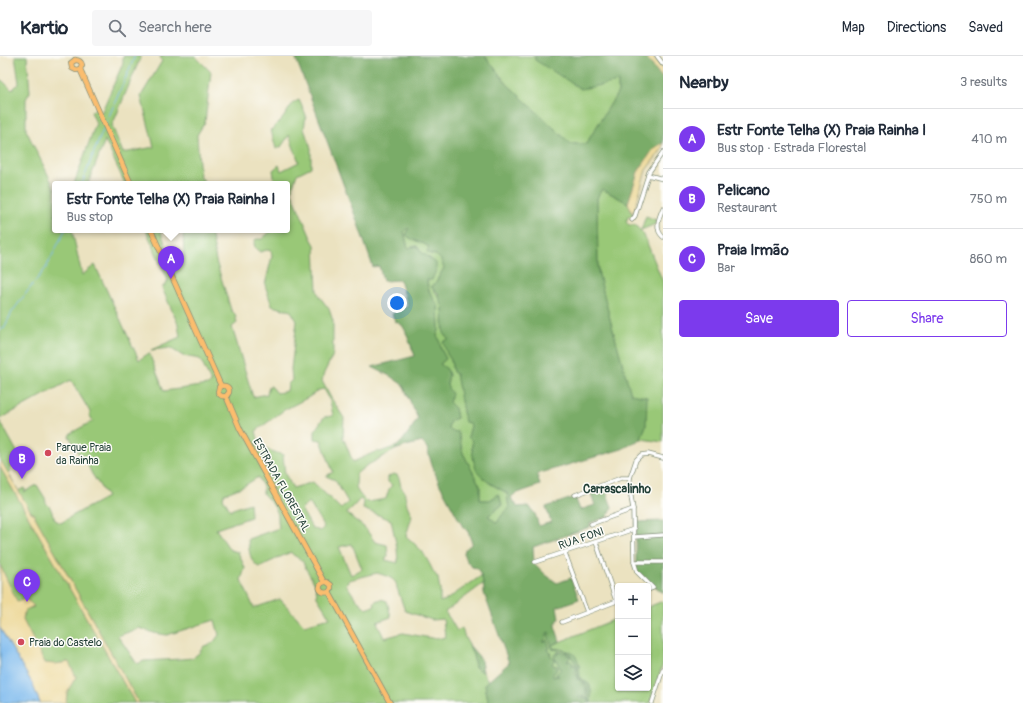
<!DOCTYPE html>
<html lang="en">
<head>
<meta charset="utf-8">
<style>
	:root { --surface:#fff; --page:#f6f6f7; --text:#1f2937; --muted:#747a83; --line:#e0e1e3; --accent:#7c3aed }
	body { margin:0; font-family:Pangolin,sans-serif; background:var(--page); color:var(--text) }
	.controls { position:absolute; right:12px; bottom:12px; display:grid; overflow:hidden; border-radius:4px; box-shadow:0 1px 3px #0004 }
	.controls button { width:36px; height:36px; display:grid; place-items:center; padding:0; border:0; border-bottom:1px solid var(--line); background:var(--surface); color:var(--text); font:20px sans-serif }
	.you { position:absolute; left:397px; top:247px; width:14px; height:14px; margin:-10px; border:3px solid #fff; border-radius:50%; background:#1a73e8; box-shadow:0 0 0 6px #1a73e833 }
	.badge { display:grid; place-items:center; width:26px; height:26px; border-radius:50%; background:var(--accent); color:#fff; font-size:13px; font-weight:700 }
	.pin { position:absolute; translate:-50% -33px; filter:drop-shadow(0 1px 2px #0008) }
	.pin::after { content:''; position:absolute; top:21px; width:14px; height:12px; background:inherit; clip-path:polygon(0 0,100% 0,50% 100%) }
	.popup { position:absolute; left:52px; top:125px; width:238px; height:52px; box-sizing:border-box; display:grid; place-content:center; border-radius:4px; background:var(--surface); filter:drop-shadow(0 1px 3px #0005); font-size:13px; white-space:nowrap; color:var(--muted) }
	.popup b { font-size:15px; color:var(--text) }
	.popup::after { content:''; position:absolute; left:50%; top:100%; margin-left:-8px; border:8px solid transparent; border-top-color:var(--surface) }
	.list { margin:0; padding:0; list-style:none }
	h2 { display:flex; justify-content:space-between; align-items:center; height:52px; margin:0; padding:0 16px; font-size:17px }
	h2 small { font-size:13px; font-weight:400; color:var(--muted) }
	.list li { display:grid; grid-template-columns:26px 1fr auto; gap:12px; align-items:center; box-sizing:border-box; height:60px; padding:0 16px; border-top:1px solid var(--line) }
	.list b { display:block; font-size:15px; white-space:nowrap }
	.list p { margin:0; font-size:13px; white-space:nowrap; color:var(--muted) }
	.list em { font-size:13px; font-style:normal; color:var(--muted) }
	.actions { display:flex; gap:8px; padding:12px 16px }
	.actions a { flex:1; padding:9px 0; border:1px solid var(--accent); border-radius:4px; text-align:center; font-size:14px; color:var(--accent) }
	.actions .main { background:var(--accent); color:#fff }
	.icon { flex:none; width:22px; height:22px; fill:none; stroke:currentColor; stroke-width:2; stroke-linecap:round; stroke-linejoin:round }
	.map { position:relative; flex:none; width:663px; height:647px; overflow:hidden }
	header { display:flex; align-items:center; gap:24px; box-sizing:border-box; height:56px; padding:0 20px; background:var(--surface); border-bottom:1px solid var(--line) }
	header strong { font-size:19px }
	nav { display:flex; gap:22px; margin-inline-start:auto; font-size:14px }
	.search { width:280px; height:36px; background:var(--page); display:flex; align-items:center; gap:10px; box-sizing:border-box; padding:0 14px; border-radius:4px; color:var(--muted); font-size:15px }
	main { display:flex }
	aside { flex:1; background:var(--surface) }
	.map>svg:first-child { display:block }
	.green { fill:#99c877; stroke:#5c8256; fill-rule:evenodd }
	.forest { fill:#7aac68; stroke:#4c744e; fill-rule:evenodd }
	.sand { fill:#eeda9e; stroke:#868c69 }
	.water { fill:#7cb9ee; stroke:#4e7b91 }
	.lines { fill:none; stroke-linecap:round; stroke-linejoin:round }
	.stream { stroke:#7cb9ee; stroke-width:1 }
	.minor-casing { stroke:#85907a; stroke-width:5 }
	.major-casing { stroke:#85907a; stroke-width:6 }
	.minor { stroke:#fff; stroke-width:3.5 }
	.major { stroke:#fbbd6e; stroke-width:4.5 }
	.poi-dot { fill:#d1495b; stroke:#fdfcf7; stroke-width:1.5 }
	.labels { text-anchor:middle; stroke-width:3; stroke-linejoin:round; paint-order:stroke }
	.poi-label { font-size:11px; fill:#1f3d34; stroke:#fdfcf7; text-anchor:start }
	.street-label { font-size:11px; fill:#1f3d34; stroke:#fdfcf7 }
	.neighbourhood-label { font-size:12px; font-weight:bold; fill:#1f3d34; stroke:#fdfcf7 }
</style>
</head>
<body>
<header>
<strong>Kartio</strong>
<div class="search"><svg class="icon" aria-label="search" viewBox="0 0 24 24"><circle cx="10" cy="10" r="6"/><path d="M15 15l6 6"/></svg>Search here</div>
<nav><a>Map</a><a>Directions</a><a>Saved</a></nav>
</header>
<main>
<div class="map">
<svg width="663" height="647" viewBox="0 0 663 647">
	<rect width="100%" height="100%" fill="#fdfcf7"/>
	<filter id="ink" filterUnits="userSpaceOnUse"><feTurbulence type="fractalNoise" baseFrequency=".025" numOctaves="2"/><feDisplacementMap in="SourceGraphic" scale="8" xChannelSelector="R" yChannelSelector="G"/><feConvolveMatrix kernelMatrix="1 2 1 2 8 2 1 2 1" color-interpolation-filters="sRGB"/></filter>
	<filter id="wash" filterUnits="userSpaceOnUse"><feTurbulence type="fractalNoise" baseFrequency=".012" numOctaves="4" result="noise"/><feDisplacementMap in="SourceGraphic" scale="16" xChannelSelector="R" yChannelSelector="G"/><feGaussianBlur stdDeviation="0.9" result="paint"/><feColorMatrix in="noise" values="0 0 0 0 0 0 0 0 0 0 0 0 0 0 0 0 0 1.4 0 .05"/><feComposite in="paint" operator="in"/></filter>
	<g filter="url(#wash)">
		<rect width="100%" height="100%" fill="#ebe2c0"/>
		<g class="green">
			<path d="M15 0H27L30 36 26 43V74L55 133V174H72L82 219 95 209 139 304 149 297 164 335 208 329 211 326 200 303 183 300 170 292 151 294 180 281 178 268 162 232 168 225 146 174H160L167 192V197L172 207 177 208 184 204 183 174H211L216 205 231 254 235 258 237 267 232 271 253 341 267 338 269 330H271L277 337 287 335 288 328 292 324 291 313 297 265 291 255 272 250 265 229 272 200 271 195 267 194 260 196 255 192 254 187 256 183H262L272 174H287V128H275L273 114 279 109 281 115 299 106 289 79 281 91 276 93 271 74 283 62 293 47 299 44 306 59 304 73 311 92V111L297 118 291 135 311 182 315 189 317 235 319 240 329 253 333 265V297L332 301 324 317 322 325 331 342 344 362 343 381 353 406 377 395 380 396 397 390 395 394 366 410 356 418C357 422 356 425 356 429 356 436 362 441 367 446L386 443 389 433 392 429 388 426V421L393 418 397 419 399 422 401 431 404 434 407 449 412 460 406 480 422 495 429 507 433 515 438 522 440 534V546L446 544 481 520 484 527 445 556 450 563 457 575 462 572 465 582 469 589 473 599 475 611 483 616 488 625 485 628 488 645 489 647H139L33 457 31 456 18 435 24 432 25 434 24 436 37 429 45 442 46 447 50 451 55 464 61 467 69 462 70 461 107 441 92 418 83 399 80 400 69 380 71 377 93 365 90 360V356L71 324 0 363V24L3 25 12 34 19 27ZM324 333 330 344 333 360 324 361 315 374V383L321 384 333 416 326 420 335 424 348 446 341 453 313 426 293 432 285 418 283 399 260 391 256 375 284 354 309 341 319 334ZM258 421 263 431V438C268 443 276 451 278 459 278 463 278 467 279 472L248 483C249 493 249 505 259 511L291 496C292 498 293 499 295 500 299 503 303 503 304 509L316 530 317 541 330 562 304 569 280 543 254 552 241 524 245 512 238 496 230 494 216 473 251 461 250 447 230 454 223 442 224 438 244 430ZM360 443 364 446 363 453 391 464 397 492 398 507 385 504 388 500 387 489 375 486 365 472 346 457 351 453ZM309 446 324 471 320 475 312 472 301 453ZM352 488 362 513 351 519 339 491ZM377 517C386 520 397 522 397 532L405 555 432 564 443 563 445 581 437 583 403 577 384 582 377 566 391 561 387 545C382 543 379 543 374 546L375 549 367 553 356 543 346 528 349 524ZM215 564 219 579 213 587 204 590 199 597 193 602 181 603 144 605 137 608 118 580 139 572 154 577 167 579Z"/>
			<polygon points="123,0 141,0 112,70 123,97 154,91 141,40 162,5 160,0 195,0 211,16 205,66 197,79 200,122 203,123 204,128 125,128 105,84 88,128 74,128 96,67 91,56 97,51 100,59 102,55 123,7"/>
			<polygon points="485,0 535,0 535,4 618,25 618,36 586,88 570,88 507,28"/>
			<polygon points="602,133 628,147 633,159 628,161 626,166 629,169 635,169 643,177 663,226 663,386 641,383 646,369 631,339 610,263 598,215 597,142"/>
			<polygon points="646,160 656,164 656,168 641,174"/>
			<path d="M407 172 409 173 406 179C412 185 423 185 428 191 429 192 430 197 430 198L436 199 441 204 444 212 434 229 431 231C437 237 442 244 443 253 445 266 439 272 449 284L444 287 447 298 451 304 453 316 456 317 465 366 469 367 471 370 468 381 472 385V395L489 427 507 437 509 452 502 459 497 467 488 460 502 449 499 438 490 444H480V430L463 397 458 376H451L448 372 450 365 457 362 455 352 449 346 447 328 449 319 440 308 446 303 441 293 439 283 437 280 439 274 438 249C435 246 433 242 431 238 424 224 429 220 436 207L421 196 417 190 408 192 404 176Z"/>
			<polygon points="0,365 21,403 18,404 18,406 10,412 11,415 8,418 0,403"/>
			<path d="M0 411 135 647H66L67 636 76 621 68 606 55 608 45 607 23 564C24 554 24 554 34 551L17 546 0 509Z"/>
			<path d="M663 545V608L650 647H591V633L589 628 579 622C579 608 580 599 565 595L569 597 577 609 578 623H581L588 631V642L590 647H589L587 642 580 646 577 641 586 636V631L577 623 571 610 572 608 570 605 566 607 570 601 569 599H566L564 597 559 595 557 597 560 600 554 599 556 605H558L559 611 561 613 556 618 559 620 553 621 552 619 557 614 552 607 554 604 550 601 551 598 548 593 550 592 546 584 544 586 542 585 545 583V576H549L550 585 552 589 618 562V632H648V551Z"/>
		</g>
		<g class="forest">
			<path d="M295 0H485L507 28 571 88H586L618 36V26L581 33 535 4V0H645L663 23V87L654 92 638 116 628 147 602 133 597 142 598 215 610 263 631 338 647 341 646 369 641 383 622 393 537 418 540 429 515 438 511 441 513 446H515L517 451 529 450 535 458 539 470 551 466 546 451 575 441 580 454 595 449 590 435 604 430 612 451 610 456 607 461 590 467V471L533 491 534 507 546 519 557 527 571 522 579 543 557 551 559 562 555 570 560 585 552 589 553 592C577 595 579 599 580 622L589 628 591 633V647H590L588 642V631L581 623H578L577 609 569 597 565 595 560 593 557 594 556 593 553 594 550 585 549 583V576L547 577V581L543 585 544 586 547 584C549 587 548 589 550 592L548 593 551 600 555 603 552 608 554 610 556 609 558 612 553 618V621L559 620 558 619H555L561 613 559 611 558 605H556L554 599 555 598 558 599 557 597V596L564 597 566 596 567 598 566 599H569L570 601 567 606 570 605 573 607 572 610 575 608 577 615 575 617 577 619V623L580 624 586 631V640L579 641 580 643 581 644 582 642H587L589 647H489L488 645 485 628 509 607 484 537C484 527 482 520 477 512L472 511C469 507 461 501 465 494 466 492 470 490 472 487L467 473 463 471 440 429 432 409 427 392 422 386 406 390 395 394 397 390 403 384 418 363 403 329 390 320 372 311 415 300 405 274 402 269 395 265 392 258 408 250 400 224 383 225 379 210 373 211 356 162ZM408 172 409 173 406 179C412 185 422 186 429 191L427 196 430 198 436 199 441 204 444 212 434 229 431 231 438 237 443 252 444 277 449 283 443 286 447 298 451 304 453 316 456 318 465 366 469 367 471 370 468 381 472 385C472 394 473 409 478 417 484 425 499 432 507 437L509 452 502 459 497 467 488 460 502 449 499 438 490 444H480V430L463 397 458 376 451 375 448 372 450 365 457 362 455 352 449 346 452 338 448 332 447 328 449 319 447 313 440 308 446 303 441 293 439 283 437 280 439 274 438 249C432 243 427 233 427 224H432L436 214V207L421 196 417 190 408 192 404 176Z"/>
			<polygon points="663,465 663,537 639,517 636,512 636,466"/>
			<polygon points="469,589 481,603 483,616 475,611 473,599"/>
		</g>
		<g class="sand">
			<polygon points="645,0 652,0 663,13 663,23"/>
			<polygon points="663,87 663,92 646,114 633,159 628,147 638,116 654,92"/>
			<polygon points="0,403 31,456 33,457 139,647 135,647 0,411"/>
			<path d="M0 509 17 545 25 542 34 550C25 554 24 554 23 564L45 607 55 608 69 606 76 621 67 636 66 647H40L32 627 0 572Z"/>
		</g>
		<polygon class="water" points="0,572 32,627 40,647 0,647"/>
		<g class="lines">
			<g class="stream">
				<polyline points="106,67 135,0"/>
				<polyline points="82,128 93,98 104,72"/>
				<polyline points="0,275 4,272 12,256 33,228 46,212 65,174"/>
			</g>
		</g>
	</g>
	<g filter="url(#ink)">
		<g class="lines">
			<g class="minor-casing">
				<g id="minor">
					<polyline points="657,0 663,8"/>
					<polyline points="648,119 663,123"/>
					<path d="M663 152C659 161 654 173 663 181"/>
					<polyline points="632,164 635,160 649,116 663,96"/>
					<polyline points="575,439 621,422 630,422"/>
					<polyline points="591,468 633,453"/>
					<polyline points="634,481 663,479"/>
					<polyline points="596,486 616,545"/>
					<polyline points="565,497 587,556"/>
					<polyline points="535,506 634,473"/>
					<polyline points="634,506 663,506"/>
					<polyline points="648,534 653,532 637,516 634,506 633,453 630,434 630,422 636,404 641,399 648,398 663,402"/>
					<polyline points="562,566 617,545"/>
					<polyline points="652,647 663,613"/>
				</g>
			</g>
			<g class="major-casing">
				<g id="major">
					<polyline points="75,4 71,7 72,12 76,14 80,13"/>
					<path d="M75 4C79 4 81 5 82 9L80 13"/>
					<polyline points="80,13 131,128"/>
					<polyline points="151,174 221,330"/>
					<path d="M221 330 219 331 218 336C220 340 222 341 226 340"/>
					<path d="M221 330C229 329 232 335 226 340"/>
					<polyline points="226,340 240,373 324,526"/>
					<path d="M324 526C316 530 320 539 329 536"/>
					<polyline points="324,526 327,526 331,529 331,533 329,536"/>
					<polyline points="329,536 390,647"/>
				</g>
			</g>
			<use href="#minor" class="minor"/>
			<use href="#major" class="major"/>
		</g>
	</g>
	<g class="poi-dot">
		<circle cx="48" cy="397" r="4"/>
		<circle cx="21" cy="586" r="4"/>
	</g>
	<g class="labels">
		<g class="poi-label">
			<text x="56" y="395">Parque Praia<tspan x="56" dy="13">da Rainha</tspan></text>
			<text x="29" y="590">Praia do Castelo</text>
		</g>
		<g class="street-label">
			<text transform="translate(282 429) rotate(61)" y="4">ESTRADA FLORESTAL</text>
			<text transform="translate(581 482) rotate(-19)" y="4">RUA FONI</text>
		</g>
		<g class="neighbourhood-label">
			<text x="617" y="437">Carrascalinho</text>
		</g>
	</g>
</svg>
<div class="controls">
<button>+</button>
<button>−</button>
<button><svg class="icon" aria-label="layers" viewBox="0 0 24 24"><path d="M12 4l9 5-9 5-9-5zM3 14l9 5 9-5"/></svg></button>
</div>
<div class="you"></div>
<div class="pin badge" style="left:171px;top:223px">A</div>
<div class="popup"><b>Estr Fonte Telha (X) Praia Rainha I</b>Bus stop</div>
<div class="pin badge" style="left:22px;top:423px">B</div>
<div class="pin badge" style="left:27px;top:546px">C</div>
</div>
<aside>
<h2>Nearby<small>3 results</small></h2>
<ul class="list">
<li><span class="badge">A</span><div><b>Estr Fonte Telha (X) Praia Rainha I</b><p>Bus stop · Estrada Florestal</p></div><em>410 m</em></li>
<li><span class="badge">B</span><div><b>Pelicano</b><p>Restaurant</p></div><em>750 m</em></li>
<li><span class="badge">C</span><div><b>Praia Irmão</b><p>Bar</p></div><em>860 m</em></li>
</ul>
<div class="actions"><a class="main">Save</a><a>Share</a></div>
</aside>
</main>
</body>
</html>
